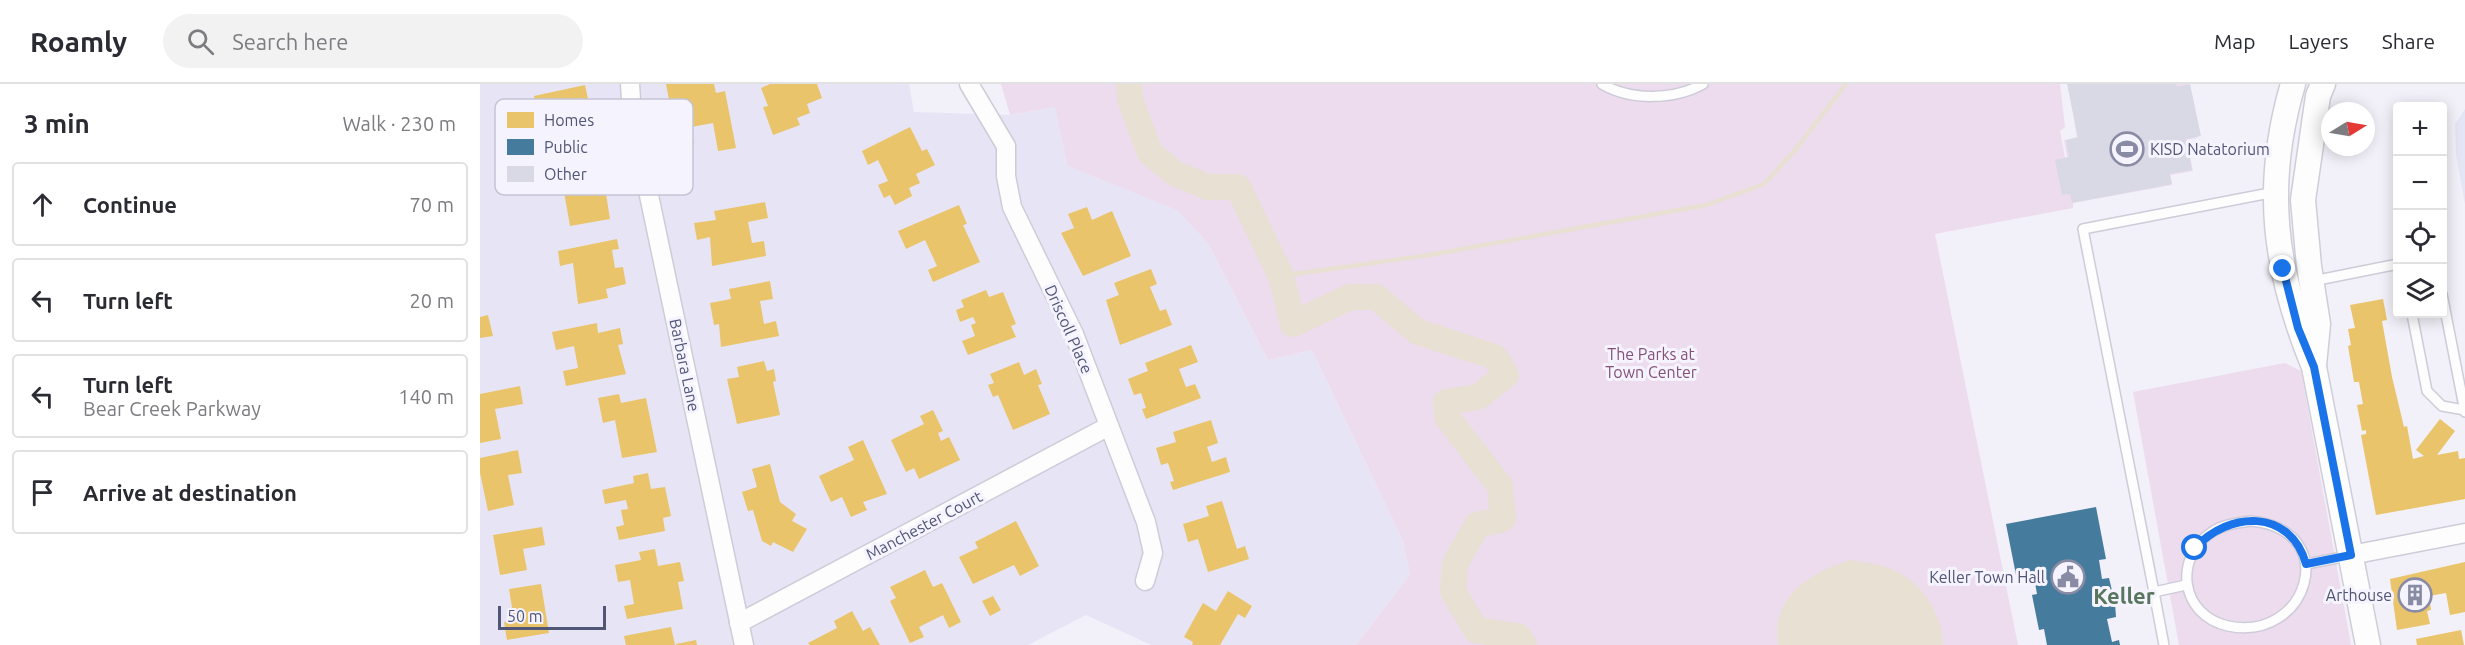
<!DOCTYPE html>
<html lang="en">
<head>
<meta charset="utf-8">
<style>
	:root { --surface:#fff; --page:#f2f2f3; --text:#2b2b33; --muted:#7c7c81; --line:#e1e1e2 }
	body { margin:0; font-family:Ubuntu,sans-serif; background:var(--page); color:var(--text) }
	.controls { position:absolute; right:18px; top:18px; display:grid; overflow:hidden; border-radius:6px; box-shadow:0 3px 15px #0003 }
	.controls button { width:54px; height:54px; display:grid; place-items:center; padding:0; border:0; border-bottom:2px solid var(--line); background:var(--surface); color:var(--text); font:30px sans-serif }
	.compass { position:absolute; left:1841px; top:18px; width:54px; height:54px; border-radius:50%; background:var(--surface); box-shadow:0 3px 15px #0003; rotate:79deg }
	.scale { position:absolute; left:18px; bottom:15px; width:108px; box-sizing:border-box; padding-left:6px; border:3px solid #515576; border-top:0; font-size:16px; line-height:21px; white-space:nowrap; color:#515576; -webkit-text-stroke:4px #f5f4fe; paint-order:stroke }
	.stop { position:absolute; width:18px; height:18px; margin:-14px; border:4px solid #1a73e8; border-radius:50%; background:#fff }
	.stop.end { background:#1a73e8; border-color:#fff; box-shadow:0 2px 6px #0008 }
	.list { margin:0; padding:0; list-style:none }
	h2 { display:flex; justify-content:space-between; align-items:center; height:78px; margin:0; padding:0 24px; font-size:26px }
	h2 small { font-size:20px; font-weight:400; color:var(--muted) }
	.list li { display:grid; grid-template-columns:39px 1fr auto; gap:18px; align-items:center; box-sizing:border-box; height:84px; margin:0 12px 12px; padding:0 12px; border:2px solid var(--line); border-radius:6px }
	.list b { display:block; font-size:22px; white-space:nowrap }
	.list p { margin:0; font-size:20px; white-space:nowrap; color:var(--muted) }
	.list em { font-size:20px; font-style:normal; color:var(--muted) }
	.icon { flex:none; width:33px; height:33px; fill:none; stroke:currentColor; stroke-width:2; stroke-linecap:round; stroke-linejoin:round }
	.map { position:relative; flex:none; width:1985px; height:561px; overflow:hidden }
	header { display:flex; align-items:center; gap:36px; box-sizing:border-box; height:84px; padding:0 30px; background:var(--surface); border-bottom:2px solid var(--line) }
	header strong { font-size:28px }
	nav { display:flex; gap:33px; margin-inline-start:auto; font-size:21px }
	.search { width:420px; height:54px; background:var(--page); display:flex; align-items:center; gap:15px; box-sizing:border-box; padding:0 21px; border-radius:33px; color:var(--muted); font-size:22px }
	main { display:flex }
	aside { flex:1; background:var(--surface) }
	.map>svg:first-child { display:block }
	.residential { fill:#e7e5f5 }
	.commercial { fill:#e5e6f5 }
	.green { fill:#eddcee }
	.water { fill:#e8e0d2 }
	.homes { fill:#e9c46a }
	.public { fill:#457b9d }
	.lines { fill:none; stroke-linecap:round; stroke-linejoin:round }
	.stream { stroke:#e8e0d2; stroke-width:4.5 }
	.river { stroke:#e8e0d2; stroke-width:26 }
	.building { fill:#d9d9e5 }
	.lane-casing { stroke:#cdccd8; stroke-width:12 }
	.street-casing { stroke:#cdccd8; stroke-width:21 }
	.secondary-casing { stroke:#cfced8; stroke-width:27 }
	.lane { stroke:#fdfdfe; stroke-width:9 }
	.street { stroke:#fdfdfe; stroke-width:18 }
	.secondary { stroke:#fdfdfe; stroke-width:24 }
	.route { stroke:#1a73e8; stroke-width:8 }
	.labels { text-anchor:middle; stroke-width:6; stroke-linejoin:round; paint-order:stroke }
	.poi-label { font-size:16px; fill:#515576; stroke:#f5f4fe; text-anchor:end }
	.street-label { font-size:16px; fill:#515576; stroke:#f5f4fe }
	.park-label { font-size:16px; fill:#864f7a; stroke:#f5f4fe }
	.district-label { font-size:22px; font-weight:bold; fill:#57765d; stroke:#f5f4fe }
	.key { fill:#f5f4fe; stroke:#c4c4d5; stroke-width:1.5 }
	.key-label { font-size:16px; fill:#515576 }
</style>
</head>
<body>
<header>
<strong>Roamly</strong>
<div class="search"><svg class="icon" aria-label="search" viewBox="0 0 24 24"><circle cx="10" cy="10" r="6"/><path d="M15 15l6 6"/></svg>Search here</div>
<nav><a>Map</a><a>Layers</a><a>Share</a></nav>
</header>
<main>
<aside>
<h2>3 min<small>Walk · 230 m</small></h2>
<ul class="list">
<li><svg class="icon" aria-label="ahead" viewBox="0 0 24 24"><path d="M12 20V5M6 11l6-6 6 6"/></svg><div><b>Continue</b></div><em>70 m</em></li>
<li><svg class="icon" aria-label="left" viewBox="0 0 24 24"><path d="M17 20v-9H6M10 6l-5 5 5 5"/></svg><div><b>Turn left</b></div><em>20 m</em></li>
<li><svg class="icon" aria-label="left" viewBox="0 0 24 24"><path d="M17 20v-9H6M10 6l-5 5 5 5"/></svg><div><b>Turn left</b><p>Bear Creek Parkway</p></div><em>140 m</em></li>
<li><svg class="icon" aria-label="arrive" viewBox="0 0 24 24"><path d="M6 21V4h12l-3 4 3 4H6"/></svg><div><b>Arrive at destination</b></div></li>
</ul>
</aside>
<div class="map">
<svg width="1985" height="561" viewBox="0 0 1985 561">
	<rect width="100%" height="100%" fill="#f2f0f8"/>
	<polygon class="residential" points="0,0 429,0 434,28 530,31 575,23 690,122 701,128 726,155 788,276 832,266 923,457 930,491 876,561 671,561 606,531 548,561 0,561"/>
	<polygon class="commercial" points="1985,25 1985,120 1976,71 1975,40"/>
	<g class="green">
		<polygon points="521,0 1580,0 1585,43 1580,47 1585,74 1587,73 1584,56 1597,54 1588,0 1706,0 1710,1 1718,44 1715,45 1717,54 1707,56 1713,87 1690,91 1692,101 1593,119 1593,124 1455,150 1538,561 876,561 930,491 923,457 832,266 788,276 728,159 697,126 588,82 575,23 530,31"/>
		<polygon points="1805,279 1821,287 1871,561 1699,561 1653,308"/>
	</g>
	<path class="water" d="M1371 476C1388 479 1407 481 1421 490 1445 503 1463 534 1463 561H1298C1290 513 1331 487 1371 476Z"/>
	<g class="homes">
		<polygon points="186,0 234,0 236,9 245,7 256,64 238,67 233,39 211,43 214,61 198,64"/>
		<polygon points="290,0 337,0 342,14 327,20 330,29 317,34 320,41 293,51 283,23 288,22 281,4"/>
		<polygon points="105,1 114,43 102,46 104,54 64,62 61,46 71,44 67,23 56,26 54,12"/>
		<polygon points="430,43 442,67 447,65 455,81 436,90 440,99 429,104 432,112 415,121 410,111 404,114 398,101 408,97 398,76 388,81 382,67"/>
		<polygon points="107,76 108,86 122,84 130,135 90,142 84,108 77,109 72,82"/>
		<polygon points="285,118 288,134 268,138 272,159 284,157 286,172 232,182 230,153 217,156 214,139 236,136 234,127"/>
		<polygon points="479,121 487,140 483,141 500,178 453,198 448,186 457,182 445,156 426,165 418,147"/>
		<polygon points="607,123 612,136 632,127 651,172 603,192 581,149 594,144 588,130"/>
		<polygon points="137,155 139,165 132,166 135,184 143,183 146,200 126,205 128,214 98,220 93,179 80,182 78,167"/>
		<polygon points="671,185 677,200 670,203 680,227 686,225 692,241 640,261 626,216 639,211 634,199"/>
		<polygon points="290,197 293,215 280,217 284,240 296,237 299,252 241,263 239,240 234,241 230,219 251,215 249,205"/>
		<polygon points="506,206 509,213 523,208 536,240 531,242 536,253 488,271 482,257 495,252 491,241 496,239 493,233 480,238 476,226 484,223 481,216"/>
		<polygon points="1903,215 1907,236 1902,237 1912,293 1924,343 1927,342 1933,375 1944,372 1936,366 1960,335 1975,347 1957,371 1978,367 1979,375 1985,374 1985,415 1896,431 1881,351 1886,350 1886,346 1882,347 1877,321 1883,320 1879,298 1874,298 1868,262 1871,261 1868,245 1875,244 1870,221"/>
		<polygon points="8,231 13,252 0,254 0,233"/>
		<polygon points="117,239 118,249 140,244 143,260 138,261 146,290 86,302 83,287 98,284 94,262 76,266 72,248"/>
		<polygon points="711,261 718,278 699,285 706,303 715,300 721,314 666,335 662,325 666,324 661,309 654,311 648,295 668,287 665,279"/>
		<polygon points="284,277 287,287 294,285 296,297 293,298 300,331 257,340 247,295 259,293 257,283"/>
		<polygon points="539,278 544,291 556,285 562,300 558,301 570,330 533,346 518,311 513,313 508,301 514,299 510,290"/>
		<polygon points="40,302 43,320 15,325 21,355 0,359 0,310"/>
		<polygon points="139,310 141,319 166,314 177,368 142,374 135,336 123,339 118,314"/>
		<polygon points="453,326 463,347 458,349 461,357 469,353 480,376 439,395 434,384 426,388 411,356 444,340 440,332"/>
		<polygon points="731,336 738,359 727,363 732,378 746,373 750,388 693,406 690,398 694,397 688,379 681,381 676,364 696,358 693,348"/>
		<polygon points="383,356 407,410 383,418 387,426 371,433 362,413 351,418 339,392 374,376 368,363"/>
		<polygon points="38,366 42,389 28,391 34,421 8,427 0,389 0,374"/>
		<polygon points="290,380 300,418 316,430 312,437 327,445 313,468 293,458 291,462 282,457 273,426 268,427 262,408 277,403 272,385"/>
		<polygon points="168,389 171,405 185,403 191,432 183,434 185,447 139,456 136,443 144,441 141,426 148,425 146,416 125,420 122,406 154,399 153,392"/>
		<polygon points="742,417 757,465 765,462 769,475 728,488 718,455 708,458 703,440 729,432 726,422"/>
		<polygon points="536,437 559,482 540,492 534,481 493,500 479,473 498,464 495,458"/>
		<polygon points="62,443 65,461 43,465 47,486 20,491 13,451"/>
		<polygon points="175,465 178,482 200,478 204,497 198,498 203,525 147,535 144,522 154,520 150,496 138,498 135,481 161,476 159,468"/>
		<polygon points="1985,478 1985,528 1970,531 1966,509 1949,512 1951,526 1947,527 1950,540 1917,546 1910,495"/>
		<polygon points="445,486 453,503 462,499 481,538 469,544 463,531 439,543 444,553 430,559 410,517 416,514 410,503"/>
		<polygon points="61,500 69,549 27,556 24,538 34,536 29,505"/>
		<polygon points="748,507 772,522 765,534 758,530 740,561 712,561 713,558 704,553 723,519 736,527"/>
		<polygon points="513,512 521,526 510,532 502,517"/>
		<polygon points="372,527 383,547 390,543 400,561 330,561 328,559 357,544 354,537"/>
		<polygon points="191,543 195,561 146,561 144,552"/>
		<polygon points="1981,546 1984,561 1937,561 1936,555"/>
		<polygon points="216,556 217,561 196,561 196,560"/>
	</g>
	<polygon class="public" points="1616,423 1626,475 1619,476 1622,495 1629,494 1635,519 1636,533 1627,535 1632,558 1639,556 1640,561 1567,561 1564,545 1559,546 1552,511 1557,510 1553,488 1536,491 1526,440"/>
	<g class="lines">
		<polyline class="stream" points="801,192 949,171 1226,121 1284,100 1316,65 1366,0"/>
		<polyline class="river" points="649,0 650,15 670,69 696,90 728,103 758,103 801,192 813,240 870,213 896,213 938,248 1015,273 1026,291 998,313 966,318 967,333 1020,402 1023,435 997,441 975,480 973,507 996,546 1038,552 1044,561"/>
	</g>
	<polygon class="building" points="1587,0 1696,0 1697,3 1710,0 1721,52 1706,55 1712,86 1690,90 1692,100 1592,119 1590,110 1582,111 1575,76 1589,73 1586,56 1598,53"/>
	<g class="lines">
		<g class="lane-casing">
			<g id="lane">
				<path d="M1122 0C1151 17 1194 16 1223 0"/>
				<polyline points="1833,197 1918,180"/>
				<polyline points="1962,210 1985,328"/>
				<polyline points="1932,230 1947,307 1962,322 1985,326"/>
				<path d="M1771 437C1863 446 1828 559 1748 542 1700 531 1693 474 1732 448 1744 440 1758 439 1771 437Z"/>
				<polyline points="1826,480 1868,472"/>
				<polyline points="1706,501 1674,508 1603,145 1795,108"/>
				<polyline points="1674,508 1684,561"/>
			</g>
		</g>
		<g class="street-casing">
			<g id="street">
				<polyline points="150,0 152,31 264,561"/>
				<polyline points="489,0 526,62 526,92 532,123 594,250 666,438 673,469 665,497"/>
				<polyline points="1871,471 1985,449"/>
				<polyline points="259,539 629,342"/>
			</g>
		</g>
		<g class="secondary-casing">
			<g id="secondary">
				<path d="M1813 0C1783 102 1794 185 1834 283L1888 561"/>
				<polyline points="1834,281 1838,240 1829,182 1823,116 1838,12 1843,0"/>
			</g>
		</g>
		<use href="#lane" class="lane"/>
		<use href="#street" class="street"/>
		<use href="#secondary" class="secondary"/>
	</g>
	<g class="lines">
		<path class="route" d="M1715 464C1749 427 1810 424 1826 480L1871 471 1834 283 1818 244 1803 185"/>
	</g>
	<defs>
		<g id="stadium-ring" transform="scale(1.725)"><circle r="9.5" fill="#f5f4fe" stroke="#898ba4" stroke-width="1.5"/><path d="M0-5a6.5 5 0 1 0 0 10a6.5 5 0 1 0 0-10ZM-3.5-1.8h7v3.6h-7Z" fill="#898ba4"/></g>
		<g id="civic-ring" transform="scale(1.725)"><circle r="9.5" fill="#f5f4fe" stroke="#898ba4" stroke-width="1.5"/><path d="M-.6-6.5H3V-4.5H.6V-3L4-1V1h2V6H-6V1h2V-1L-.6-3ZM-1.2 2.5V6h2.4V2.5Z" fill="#898ba4"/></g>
		<g id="building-ring" transform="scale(1.725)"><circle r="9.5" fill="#f5f4fe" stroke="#898ba4" stroke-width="1.5"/><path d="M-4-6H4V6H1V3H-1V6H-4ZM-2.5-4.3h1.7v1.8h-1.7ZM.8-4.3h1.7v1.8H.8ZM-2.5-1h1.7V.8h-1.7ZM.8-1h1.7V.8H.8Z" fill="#898ba4"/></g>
	</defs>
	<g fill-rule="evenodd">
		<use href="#stadium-ring" x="1647" y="65"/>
		<use href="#civic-ring" x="1588" y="493"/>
		<use href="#building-ring" x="1935" y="511"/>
	</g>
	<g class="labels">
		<g class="poi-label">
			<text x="1670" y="71" text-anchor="start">KISD Natatorium</text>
			<text x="1565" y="499">Keller Town Hall</text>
			<text x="1912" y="517">Arthouse</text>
		</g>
		<g class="street-label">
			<text transform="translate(589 245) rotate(66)" y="6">Driscoll Place</text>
			<text transform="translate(205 281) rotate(78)" y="6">Barbara Lane</text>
			<text transform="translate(444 441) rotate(-28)" y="6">Manchester Court</text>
		</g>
		<g class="park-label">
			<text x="1171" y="276">The Parks at<tspan x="1171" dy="18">Town Center</tspan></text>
		</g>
		<g class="district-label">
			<text x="1644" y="520">Keller</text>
		</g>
	</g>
	<rect x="15" y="15" width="198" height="96" rx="9" class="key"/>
	<rect x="27" y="28" width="27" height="16" fill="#e9c46a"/>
	<rect x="27" y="55" width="27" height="16" fill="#457b9d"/>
	<rect x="27" y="82" width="27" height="16" fill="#d9d9e5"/>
	<g class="key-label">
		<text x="64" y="42">Homes</text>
		<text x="64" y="69">Public</text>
		<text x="64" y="96">Other</text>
	</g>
</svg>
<div class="controls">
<button>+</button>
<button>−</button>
<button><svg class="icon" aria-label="locate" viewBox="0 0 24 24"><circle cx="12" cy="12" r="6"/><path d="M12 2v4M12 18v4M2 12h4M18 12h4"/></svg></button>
<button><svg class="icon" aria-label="layers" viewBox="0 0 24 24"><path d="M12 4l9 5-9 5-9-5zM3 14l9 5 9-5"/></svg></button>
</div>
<svg class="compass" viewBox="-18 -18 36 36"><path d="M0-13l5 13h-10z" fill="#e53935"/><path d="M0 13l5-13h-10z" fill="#7c7c81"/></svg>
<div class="scale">50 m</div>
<div class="stop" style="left:1715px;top:464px"></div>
<div class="stop end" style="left:1803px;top:185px"></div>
</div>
</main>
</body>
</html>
